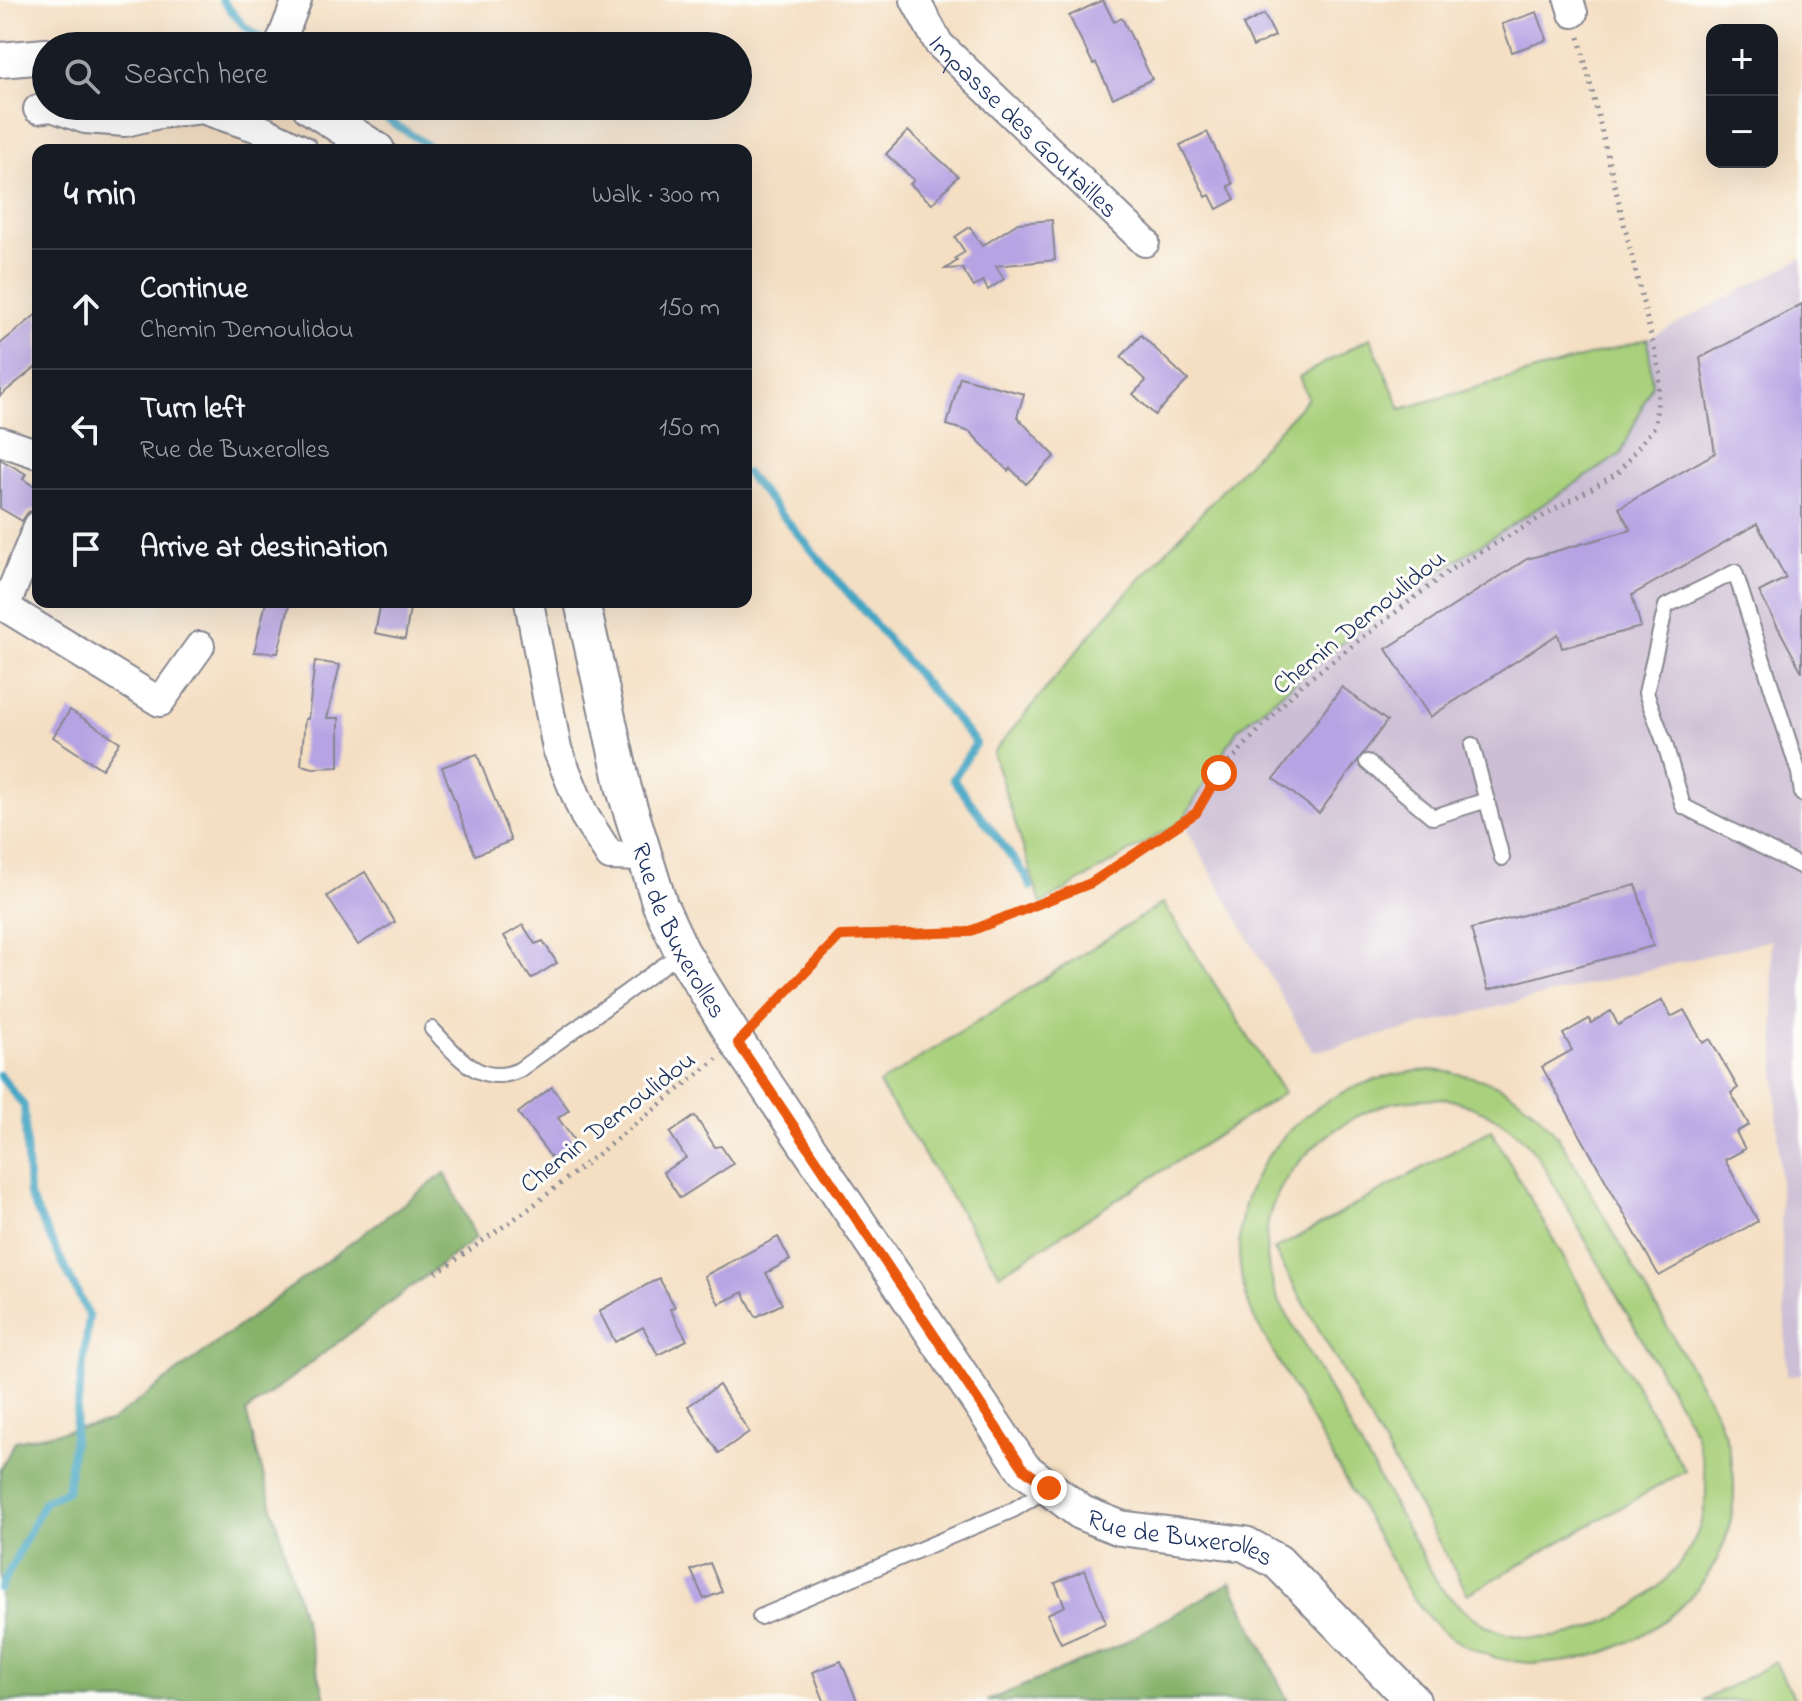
<!DOCTYPE html>
<html lang="en">
<head>
<meta charset="utf-8">
<style>
	:root { --surface:#171b24; --page:#20242c; --text:#f1f3f6; --muted:#9ea1a6; --line:#363941 }
	body { margin:0; font-family:"Indie Flower",sans-serif; background:var(--page); color:var(--text) }
	.controls { position:absolute; right:24px; top:24px; display:grid; overflow:hidden; border-radius:16px; box-shadow:0 8px 32px #0002 }
	.controls button { width:72px; height:72px; display:grid; place-items:center; padding:0; border:0; border-bottom:2px solid var(--line); background:var(--surface); color:var(--text); font:40px sans-serif }
	.stop { position:absolute; width:24px; height:24px; margin:-18px; border:6px solid #ea580c; border-radius:50%; background:#fff }
	.stop.end { background:#ea580c; border-color:#fff; box-shadow:0 2px 8px #0008 }
	.list { margin:0; padding:0; list-style:none }
	h2 { display:flex; justify-content:space-between; align-items:center; height:104px; margin:0; padding:0 32px; font-size:34px }
	h2 small { font-size:26px; font-weight:400; color:var(--muted) }
	.list li { display:grid; grid-template-columns:52px 1fr auto; gap:24px; align-items:center; box-sizing:border-box; height:120px; padding:0 32px; border-top:2px solid var(--line) }
	.list b { display:block; font-size:30px; white-space:nowrap }
	.list p { margin:0; font-size:26px; white-space:nowrap; color:var(--muted) }
	.list em { font-size:26px; font-style:normal; color:var(--muted) }
	.icon { flex:none; width:44px; height:44px; fill:none; stroke:currentColor; stroke-width:2; stroke-linecap:round; stroke-linejoin:round }
	.map { position:relative; flex:none; width:1802px; height:1701px; overflow:hidden }
	.search { position:absolute; background:var(--surface); box-shadow:0 8px 32px #0002; left:32px; top:32px; width:720px; height:88px; display:flex; align-items:center; gap:20px; box-sizing:border-box; padding:0 28px; border-radius:44px; color:var(--muted); font-size:30px }
	.panel { position:absolute; background:var(--surface); box-shadow:0 8px 32px #0002; left:32px; top:144px; width:720px; height:464px; border-radius:16px }
	.map>svg:first-child { display:block }
	.industrial { fill:#ccbed4 }
	.green { fill:#a9d07b; stroke:#62806c; stroke-width:2; fill-rule:evenodd }
	.forest { fill:#86b26b; stroke:#507064; stroke-width:2 }
	.lines { fill:none; stroke-linecap:round; stroke-linejoin:round }
	.stream { stroke:#44a6c4; stroke-width:8 }
	.building { fill:#b5a3e3 }
	.service-casing { stroke:#888790; stroke-width:18 }
	.minor-casing { stroke:#888790; stroke-width:32 }
	.tertiary-casing { stroke:#888790; stroke-width:38 }
	.path { stroke:#888790; stroke-width:5; stroke-dasharray:2 6; stroke-linecap:butt }
	.service { stroke:#fff; stroke-width:14 }
	.minor { stroke:#fff; stroke-width:28 }
	.tertiary { stroke:#fff; stroke-width:34 }
	.route { stroke:#ea580c; stroke-width:10 }
	.labels { text-anchor:middle; stroke-width:6; stroke-linejoin:round; paint-order:stroke }
	.street-label { font-size:26px; fill:#1b2f5e; stroke:#fdfcf7 }
</style>
</head>
<body>
<div class="map">
<svg width="1802" height="1701" viewBox="0 0 1802 1701">
	<rect width="100%" height="100%" fill="#fdfcf7"/>
	<filter id="ink" filterUnits="userSpaceOnUse"><feTurbulence type="fractalNoise" baseFrequency=".0125" numOctaves="2"/><feDisplacementMap in="SourceGraphic" scale="16" xChannelSelector="R" yChannelSelector="G"/><feConvolveMatrix kernelMatrix="1 2 1 2 8 2 1 2 1" color-interpolation-filters="sRGB"/></filter>
	<filter id="wash" filterUnits="userSpaceOnUse"><feTurbulence type="fractalNoise" baseFrequency=".006" numOctaves="4" result="noise"/><feDisplacementMap in="SourceGraphic" scale="32" xChannelSelector="R" yChannelSelector="G"/><feGaussianBlur stdDeviation="1.8" result="paint"/><feColorMatrix in="noise" values="0 0 0 0 0 0 0 0 0 0 0 0 0 0 0 0 0 1.4 0 .05"/><feComposite in="paint" operator="in"/></filter>
	<g filter="url(#wash)">
		<rect width="100%" height="100%" fill="#f4dfc3"/>
		<polygon class="industrial" points="1802,258 1802,1374 1787,1376 1771,940 1313,1052 1182,821 1237,730 1652,384 1648,339"/>
		<g class="green">
			<polygon points="1370,338 1401,409 1648,339 1652,384 1621,454 1392,602 1237,730 1182,821 1041,904 993,753 1106,616 1308,398 1299,377"/>
			<polygon points="1163,903 1284,1093 1000,1274 879,1084"/>
			<path d="M1431 1070C1491 1075 1528 1095 1563 1144L1712 1405C1731 1443 1740 1481 1730 1523 1706 1634 1552 1701 1455 1640 1436 1629 1422 1609 1409 1592L1255 1320C1198 1191 1301 1077 1431 1070ZM1445 1098C1488 1111 1512 1122 1539 1158L1695 1433C1702 1457 1709 1480 1705 1505 1694 1584 1593 1650 1516 1636 1486 1631 1460 1609 1440 1587L1277 1297C1271 1278 1266 1262 1266 1242 1266 1179 1327 1124 1384 1105 1403 1099 1425 1099 1445 1098Z"/>
			<polygon points="1491,1130 1685,1471 1468,1594 1274,1250"/>
			<polygon points="1775,1662 1796,1701 1703,1701"/>
		</g>
		<g class="forest">
			<polygon points="445,1173 476,1238 246,1412 326,1701 0,1701 0,1471 15,1441 110,1422"/>
			<polygon points="1231,1582 1288,1701 987,1701 1120,1645"/>
		</g>
		<g class="lines">
			<g class="stream">
				<polyline points="222,0 244,26 263,39"/>
				<polyline points="367,106 435,150"/>
				<polyline points="746,473 976,743 953,779 1026,876 1030,887"/>
				<polyline points="0,1075 24,1106 29,1195 89,1316 67,1491 45,1501 0,1589"/>
			</g>
		</g>
		<g id="blocks">
			<g class="building">
				<polygon points="1103,0 1114,22 1122,18 1152,79 1113,98 1096,63 1093,64 1069,16"/>
				<polygon points="1537,12 1547,40 1512,52 1502,24"/>
				<polygon points="1264,14 1275,36 1253,47 1243,25"/>
				<polygon points="908,131 958,176 932,204 910,184 914,180 886,154"/>
				<polygon points="1207,132 1233,184 1228,186 1235,199 1217,209 1210,195 1206,197 1180,145"/>
				<polygon points="1052,220 1055,260 996,266 1004,279 988,290 983,281 974,287 962,268 945,269 957,261 955,258 965,252 955,237 970,227 982,246 1018,223"/>
				<polygon points="1802,304 1802,672 1759,592 1786,578 1757,524 1632,595 1641,627 1562,648 1558,634 1430,717 1386,649 1527,559 1631,530 1619,508 1715,453 1700,358"/>
				<polygon points="38,313 38,365 0,396 0,344"/>
				<polygon points="1141,335 1188,380 1155,415 1133,394 1146,381 1121,357"/>
				<polygon points="960,377 1024,394 1017,417 1055,456 1026,484 1010,468 1008,471 970,432 947,425"/>
				<polygon points="0,459 26,474 23,479 38,489 38,509 28,512 22,521 0,508"/>
				<polygon points="266,602 290,602 278,653 254,652"/>
				<polygon points="381,602 411,602 405,639 375,633"/>
				<polygon points="315,661 340,665 327,718 339,718 339,767 313,768 301,765 305,719 308,719"/>
				<polygon points="1342,687 1387,721 1319,813 1274,779"/>
				<polygon points="70,710 120,742 102,769 53,737"/>
				<polygon points="477,754 511,841 475,855 442,767"/>
				<polygon points="365,872 395,922 358,945 327,896"/>
				<polygon points="1636,885 1653,946 1488,990 1471,929"/>
				<polygon points="523,925 535,944 543,941 557,963 531,979 504,936"/>
				<polygon points="1662,1000 1671,1017 1684,1010 1703,1043 1710,1039 1738,1088 1731,1093 1749,1125 1736,1132 1745,1149 1725,1160 1758,1221 1659,1276 1542,1067 1572,1050 1563,1034 1589,1019 1591,1023 1611,1011 1618,1025"/>
				<polygon points="552,1087 569,1110 558,1118 576,1143 553,1160 518,1113"/>
				<polygon points="695,1116 715,1147 721,1146 733,1164 680,1198 663,1172 686,1158 670,1133"/>
				<polygon points="778,1237 790,1260 766,1273 782,1304 756,1317 743,1292 719,1304 704,1276"/>
				<polygon points="659,1278 675,1307 670,1309 687,1340 658,1355 643,1327 615,1342 599,1311"/>
				<polygon points="719,1385 749,1432 719,1453 688,1406"/>
				<polygon points="710,1563 722,1592 704,1599 691,1570"/>
				<polygon points="1085,1570 1106,1623 1061,1643 1047,1614 1065,1606 1055,1583"/>
				<polygon points="841,1661 857,1701 824,1701 813,1672"/>
			</g>
		</g>
	</g>
	<g filter="url(#ink)">
		<use href="#blocks" fill-opacity="0" stroke="#888790" stroke-width="2"/>
		<g class="lines">
			<g class="service-casing">
				<g id="service">
					<polyline points="1472,745 1502,858"/>
					<polyline points="1367,762 1433,817 1487,800"/>
					<polyline points="1802,794 1799,773 1735,572 1666,606 1646,693 1665,744 1683,806 1802,867"/>
					<path d="M432 1029C457 1055 480 1088 519 1070L682 952"/>
					<polyline points="760,1617 1013,1510 1049,1488"/>
				</g>
			</g>
			<g class="minor-casing">
				<g id="minor">
					<path id="s1" d="M915 0 939 44 1145 242"/>
					<polyline points="1569,0 1573,13"/>
					<polyline points="279,46 297,0"/>
					<polyline points="38,109 52,107 85,119 125,122 159,114 202,109 258,128 303,150"/>
					<polyline points="0,441 38,454"/>
					<polyline points="38,526 5,607 160,702 200,646"/>
					<polyline points="529,602 557,749 584,815 610,856 644,857"/>
				</g>
			</g>
			<g class="tertiary-casing">
				<g id="tertiary">
					<polyline points="0,60 46,56"/>
					<polyline points="309,106 377,150"/>
					<path id="s2" d="M582 602 624 789 660 905 682 952 738 1043 1024 1469 1082 1513 1120 1528 1245 1544 1278 1562 1413 1701"/>
				</g>
			</g>
			<g class="path">
				<polyline points="757,1023 840,936 968,932 1091,883 1196,813 1219,773 1300,686 1453,568 1618,473 1655,426 1660,373 1579,37"/>
				<polyline points="436,1273 530,1208 717,1059"/>
			</g>
			<use href="#service" class="service"/>
			<use href="#minor" class="minor"/>
			<use href="#tertiary" class="tertiary"/>
		</g>
	</g>
	<g class="lines" filter="url(#ink)">
		<polyline class="route" points="1049,1488 1024,1469 738,1043 840,936 968,932 1091,883 1196,813 1219,773"/>
	</g>
	<g class="labels">
		<g class="street-label">
			<text dy="9" stroke="none"><textPath href="#s1" startOffset="168">Impasse des Goutailles</textPath></text>
			<text transform="translate(1358 621) rotate(-39)" y="9">Chemin Demoulidou</text>
			<text dy="9" stroke="none"><textPath href="#s2" startOffset="344">Rue de Buxerolles</textPath></text>
			<text transform="translate(607 1121) rotate(-38)" y="9">Chemin Demoulidou</text>
			<text dy="9" stroke="none"><textPath href="#s2" startOffset="1160">Rue de Buxerolles</textPath></text>
		</g>
	</g>
</svg>
<div class="controls">
<button>+</button>
<button>−</button>
</div>
<div class="stop" style="left:1219px;top:773px"></div>
<div class="stop end" style="left:1049px;top:1488px"></div>
<div class="search"><svg class="icon" aria-label="search" viewBox="0 0 24 24"><circle cx="10" cy="10" r="6"/><path d="M15 15l6 6"/></svg>Search here</div>
<section class="panel">
<h2>4 min<small>Walk · 300 m</small></h2>
<ul class="list">
<li><svg class="icon" aria-label="ahead" viewBox="0 0 24 24"><path d="M12 20V5M6 11l6-6 6 6"/></svg><div><b>Continue</b><p>Chemin Demoulidou</p></div><em>150 m</em></li>
<li><svg class="icon" aria-label="left" viewBox="0 0 24 24"><path d="M17 20v-9H6M10 6l-5 5 5 5"/></svg><div><b>Turn left</b><p>Rue de Buxerolles</p></div><em>150 m</em></li>
<li><svg class="icon" aria-label="arrive" viewBox="0 0 24 24"><path d="M6 21V4h12l-3 4 3 4H6"/></svg><div><b>Arrive at destination</b></div></li>
</ul>
</section>
</div>
</body>
</html>
